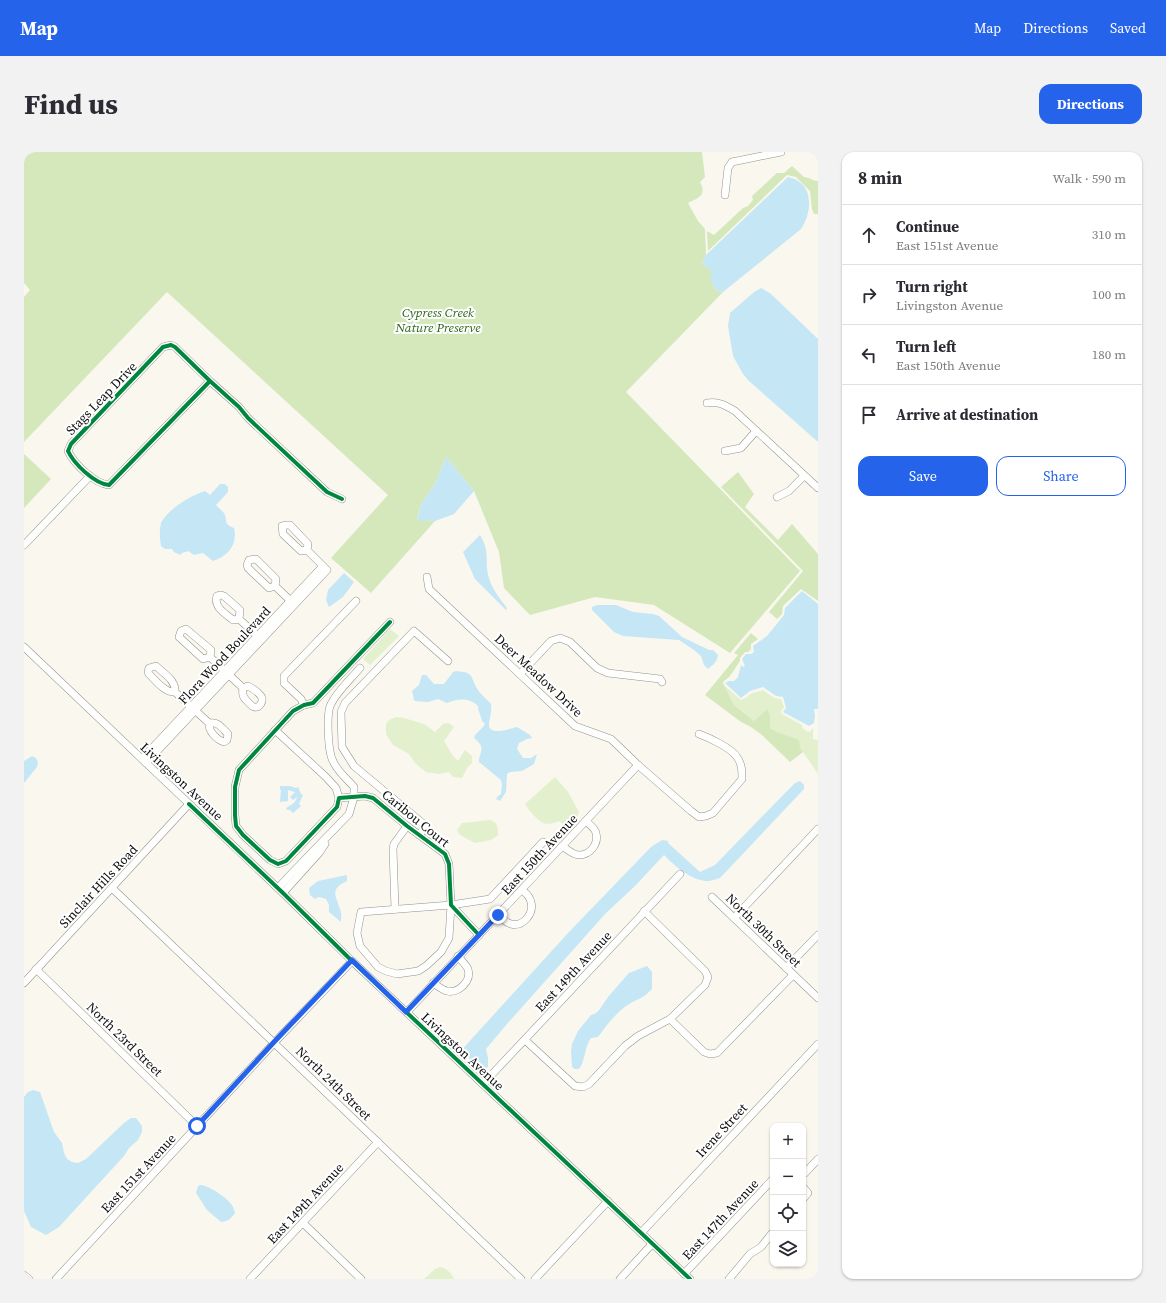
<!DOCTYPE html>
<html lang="en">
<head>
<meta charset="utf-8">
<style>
	:root { --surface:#fff; --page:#f2f2f3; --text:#2b2b33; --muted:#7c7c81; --line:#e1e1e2; --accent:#2563eb }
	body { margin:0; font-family:"Source Serif 4",serif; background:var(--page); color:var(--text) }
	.controls { position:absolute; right:12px; bottom:12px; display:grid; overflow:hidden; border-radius:8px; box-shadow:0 1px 3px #0004 }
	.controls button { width:36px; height:36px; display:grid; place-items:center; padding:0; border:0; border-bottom:1px solid var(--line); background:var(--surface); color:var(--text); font:20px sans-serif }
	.stop { position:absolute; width:12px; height:12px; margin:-9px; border:3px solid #2563eb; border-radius:50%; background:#fff }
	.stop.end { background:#2563eb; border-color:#fff; box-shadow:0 1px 4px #0008 }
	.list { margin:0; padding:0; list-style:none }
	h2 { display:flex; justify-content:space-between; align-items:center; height:52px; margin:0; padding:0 16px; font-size:17px }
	h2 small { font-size:13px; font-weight:400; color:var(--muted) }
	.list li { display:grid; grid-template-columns:26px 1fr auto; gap:12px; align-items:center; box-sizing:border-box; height:60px; padding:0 16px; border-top:1px solid var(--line) }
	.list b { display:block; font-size:15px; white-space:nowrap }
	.list p { margin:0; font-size:13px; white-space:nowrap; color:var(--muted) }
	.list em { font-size:13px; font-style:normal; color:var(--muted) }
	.actions { display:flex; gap:8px; padding:12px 16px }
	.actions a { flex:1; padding:9px 0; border:1px solid var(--accent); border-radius:12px; text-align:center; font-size:14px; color:var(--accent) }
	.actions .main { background:var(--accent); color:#fff }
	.icon { flex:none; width:22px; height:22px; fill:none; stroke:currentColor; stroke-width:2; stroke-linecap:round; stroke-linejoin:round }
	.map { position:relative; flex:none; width:794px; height:1127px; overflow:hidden; border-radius:12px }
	header { display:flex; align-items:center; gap:24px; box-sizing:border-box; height:56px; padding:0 20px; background:var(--accent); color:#fff }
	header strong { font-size:19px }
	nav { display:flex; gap:22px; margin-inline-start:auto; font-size:14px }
	.intro { display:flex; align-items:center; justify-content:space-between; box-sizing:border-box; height:96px; padding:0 24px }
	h1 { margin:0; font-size:28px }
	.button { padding:10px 18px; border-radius:12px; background:var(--accent); color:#fff; font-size:14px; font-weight:700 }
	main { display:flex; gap:24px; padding:0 24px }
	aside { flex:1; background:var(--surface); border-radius:12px; box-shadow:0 1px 3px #0004 }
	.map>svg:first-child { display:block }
	.green { fill:#e3f0ce }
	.forest { fill:#d4e8bc }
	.water { fill:#c4e6f5 }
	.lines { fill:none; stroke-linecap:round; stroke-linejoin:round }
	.minor-casing { stroke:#93928e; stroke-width:8 }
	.minor { stroke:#fefefd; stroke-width:7 }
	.cycleway-casing { stroke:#fff; stroke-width:6 }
	.cycleway { stroke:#00873e; stroke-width:4 }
	.route { stroke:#2563eb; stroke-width:5 }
	.labels { text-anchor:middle; stroke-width:4; stroke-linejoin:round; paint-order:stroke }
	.park-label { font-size:13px; font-style:italic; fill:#2b651a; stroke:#fff }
	.street-label { font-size:13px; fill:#0c0c0c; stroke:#fff }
</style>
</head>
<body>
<header>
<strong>Map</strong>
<nav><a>Map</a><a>Directions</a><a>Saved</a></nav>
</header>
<div class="intro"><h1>Find us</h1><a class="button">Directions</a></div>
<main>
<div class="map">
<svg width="794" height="1127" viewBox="0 0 794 1127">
	<rect width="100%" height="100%" fill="#faf7ef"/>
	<g class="green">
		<polygon points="366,477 375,484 346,513 339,507"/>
		<polygon points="700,533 717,548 723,545 726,542 739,538 750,546 757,547 760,555 757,560 758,562 778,573 778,575 782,579 786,580 789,576 789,587 794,588 794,622 779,600 765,584 756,583 746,576 746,569 742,558 730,569 710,553"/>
		<polygon points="372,565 380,566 400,572 411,580 419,572 425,571 430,575 420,589 429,604 434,609 441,598 448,604 448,611 443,616 438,626 429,625 425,620 415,622 402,620 397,616 391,611 385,602 369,593 362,582 362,572 365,568"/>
		<path d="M531 625 544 640 555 660C553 667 551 670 544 673L539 672 535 669C531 671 525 673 519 671 513 668 504 657 501 652Z"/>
		<path d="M466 668C474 670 474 676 474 683L467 688 451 691 436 683 433 678 438 671Z"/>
		<path d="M416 1115C422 1116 428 1121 430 1127H400L411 1117Z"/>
	</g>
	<g class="forest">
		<path d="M0 0H678L681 25 676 30C683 43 675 46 664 51L674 69 681 77 682 103 678 111 682 115 687 118V129L693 139 699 140 602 240 776 419 706 501 630 453 571 445 506 463 480 436 475 400 450 339 422 305 412 330 398 351 393 367 411 369 347 441 307 406 364 343 143 140 0 290V145L6 138 0 131Z"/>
		<path d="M768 14 780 25C786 25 788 29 794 29V62H790L788 57 786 39 772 25 763 23 684 99 683 79 690 83 719 56 724 54 729 48 728 44 753 21H760Z"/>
		<polygon points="0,302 27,327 0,356"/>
		<polygon points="714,320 730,342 721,355 754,388 768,372 794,402 794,449 777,437 759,454 758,462 753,467 745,460 779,419 697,335"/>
		<path d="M727 481 734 487 727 492V497L724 500H721L716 506V509C711 516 707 525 700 529L699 531 710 553 730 569 743 557 746 564V576C756 583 764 583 775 588L776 596 779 600 766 610 738 583 727 575 717 570 681 543 714 503 710 501Z"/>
	</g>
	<g class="water">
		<path d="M764 25C790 30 789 59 777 77L699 140 693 139 687 129V118L682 115 678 111 682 103Z"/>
		<polygon points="737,136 747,142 794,187 794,290 725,229 719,222 709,204 704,174 706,161 730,140"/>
		<polygon points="422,305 450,339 430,362 411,369 393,368 398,351 412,330"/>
		<path d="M196 332H201L204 335V340L192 353 200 361C204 369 199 372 210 376 214 392 204 404 189 409L179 401 170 403 164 399 158 401 156 403 150 400 148 397H141L137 394C136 387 135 379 137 371 143 358 167 343 181 339L186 343Z"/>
		<path d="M456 383C467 401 460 410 465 426 468 437 476 447 483 456L482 458 451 427 439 400Z"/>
		<polygon points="320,421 330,430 319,445 305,455 302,448 304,438"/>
		<polygon points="778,439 794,452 794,557 790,557 791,564 790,571 785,574 759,560 762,556 759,545 752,544 739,535 726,539 717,546 701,531 705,529 710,529 714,525 717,513 719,515 721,514 718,507 722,502 727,502 730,500 729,494 743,484 760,463 761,456"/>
		<path d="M573 453H592L609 460 629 462 635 464 658 485 685 498H689L694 503C693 510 689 513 684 517L680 513 677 504 670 498 655 488 599 484 590 480 568 458V455Z"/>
		<path d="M432 519C452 521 445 524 454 538 457 543 463 547 467 552 468 559 466 564 465 571 464 585 485 577 493 575L506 583 508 586 503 587 495 591 493 597 499 606H507L513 602 510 612 498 619 486 620 483 622 482 640 476 649 472 647 474 644 477 642 478 632 477 628 455 610C454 604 461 597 455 591 454 589 452 588 450 586L451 583 459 575 461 572 458 569C457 563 454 560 454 554 445 545 433 547 423 551L414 547 404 550 390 549 391 548H390L388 539 395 533 398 523H402L410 532H420L429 520Z"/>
		<polygon points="8,604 12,606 14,610 13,615 0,631 0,609"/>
		<path d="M776 629 780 633V637L696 726C692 727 687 729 683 729 666 728 651 714 640 703L611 734 582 761 483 872 462 897 464 906V915L457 919 438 898 443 892 545 780 627 695 638 688 644 689V691L676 720 691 713 761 641 771 631Z"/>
		<path d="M256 634H266L272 636 274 635 277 642 279 643 275 652 277 654 269 661 266 658H263L262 656C267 653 272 651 273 645L269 648 266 645 271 640 264 638V649L256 650 257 638H256Z"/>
		<path d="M323 723V729C305 737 312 744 316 757 318 761 317 766 317 770L305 760V753L302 747 295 745 291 747 286 743 285 736 294 729Z"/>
		<path d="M623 814 628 820V837C619 847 612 847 602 854 591 862 582 874 574 885L567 886C560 895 562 908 555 917H551L548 915 547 899 548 892 554 879 567 863 572 861 576 857 584 845 605 821Z"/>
		<polygon points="9,938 16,940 30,980 38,991 40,1001 43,1007 48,1010 54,1011 62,1007 100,971 107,966 112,966 118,974 118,980 114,988 105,996 100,1004 35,1075 22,1083 7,1075 0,1059 0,945 4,940"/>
		<path d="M177 1033C186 1034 205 1047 209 1055 209 1055 211 1061 211 1061 207 1067 204 1069 197 1070L183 1058 172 1041 174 1034Z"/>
	</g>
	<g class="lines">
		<g class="minor-casing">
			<g id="minor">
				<polyline points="701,43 704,16 708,10 757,0"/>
				<path d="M186 229 85 333C71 332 50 312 44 299L47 292 139 195 147 193 151 195 186 229 215 255 224 266 303 340 318 347"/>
				<path d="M683 251C694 249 701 253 711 259L794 336"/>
				<polyline points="701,299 717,296 732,279"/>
				<polyline points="753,345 765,339 780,324"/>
				<polyline points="0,393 66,324"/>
				<path d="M403 425 405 437 551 574 587 587 614 613 667 659 675 665 682 664 689 661 718 627C718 619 718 612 713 605 707 596 686 586 675 582"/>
				<polyline points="251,434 252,427 232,407 225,408 223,413 224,416 245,436 251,434 270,452"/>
				<path d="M215 467 216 458 200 444 197 443 193 444C189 455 202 462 209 468L215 467 236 486"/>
				<polyline points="366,470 289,551 280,553 269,559 215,618 211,635 211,663 212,674 219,683 246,708 254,712 262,709 313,655 315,646 341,644 349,646 383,674 421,702 425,712 427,753 455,783"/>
				<polyline points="0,495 259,741 328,809 666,1127"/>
				<path d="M186 505 187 498 162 477 157 479 155 485 179 507 186 505 219 536C218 541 219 545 222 548 224 550 227 554 230 555 236 557 240 548 237 544 234 540 228 536 224 534L219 536"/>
				<polyline points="496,522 527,489 536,486 546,490 573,516 584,521 636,527 638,530"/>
				<path d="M151 540C152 528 140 522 132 514L125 516 124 520 125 522C132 529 141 541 151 540L185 571C184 579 193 588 200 590L203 588 204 582C198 576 194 569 185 571"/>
				<polyline points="280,553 277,547 260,531 260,524 332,449"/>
				<polyline points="251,578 302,625 312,636 315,646"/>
				<polyline points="118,607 299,414"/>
				<polyline points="122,611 303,418 283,398 277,399 259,382 258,374 263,373 266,373 284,392 283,398"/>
				<polyline points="395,683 402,674 330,614 318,595 317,560 321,551 390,479 424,509"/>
				<path d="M538 694C543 697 549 703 555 703 566 703 575 692 572 681 571 676 566 673 562 669"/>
				<polyline points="88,736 497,1127"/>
				<path d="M254 736 269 720 325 662 330 645V635C323 627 313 619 309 609 304 600 302 561 307 552 314 538 326 528 336 516"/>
				<polyline points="259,741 295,701 301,692"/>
				<polyline points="688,745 794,846"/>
				<polyline points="427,753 425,786 417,800 402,814 394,819 373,822 362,819 354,815 336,794 333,781 337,760 427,753 466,747 519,690"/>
				<polyline points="371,757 369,697 370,692 383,674"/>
				<path d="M474 763C478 766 482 771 487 772 499 775 510 762 507 750 506 745 502 741 498 738"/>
				<polyline points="710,766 794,677"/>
				<polyline points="762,816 794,783"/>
				<polyline points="12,817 173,974"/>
				<polyline points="0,831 165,652"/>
				<path d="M409 831C414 834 418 838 423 839 434 842 448 829 444 817 442 813 437 808 434 804"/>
				<polyline points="383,860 614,613"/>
				<polyline points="646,867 680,900 686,902 693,901 769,823"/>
				<polyline points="501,888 551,934 559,935 565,932 601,894 614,884 646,867 681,833 684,825 681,819 620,759"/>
				<polyline points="459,932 656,722"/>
				<polyline points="781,1021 794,1007"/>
				<polyline points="779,1035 784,1041 779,1047"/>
				<polyline points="279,1071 337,1127"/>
				<polyline points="617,1081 794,892"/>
				<polyline points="660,1122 749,1027"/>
				<polyline points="0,1123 5,1127"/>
				<polyline points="32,1127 250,891 328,809"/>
				<polyline points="226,1127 354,990"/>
				<polyline points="511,1127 584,1049"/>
				<polyline points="596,1127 628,1092"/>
				<polyline points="705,1127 726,1102 737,1095 749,1080"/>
			</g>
		</g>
		<use href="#minor" class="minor"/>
		<g class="cycleway-casing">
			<g id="cycleway">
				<path d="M186 229 85 333C71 332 50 312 44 299L47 292 139 195 147 193 151 195 186 229 215 255 224 266 303 340 318 347"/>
				<polyline points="366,470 289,551 280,553 269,559 215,618 211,635 211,663 212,674 219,683 246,708 254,712 262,709 313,655 315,646 341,644 349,646 383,674 421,702 425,712 427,753 455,783"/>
				<polyline points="165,652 259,741 328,809 666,1127"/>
			</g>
		</g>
		<use href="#cycleway" class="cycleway"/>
	</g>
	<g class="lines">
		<polyline class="route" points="173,974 250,890 328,808 382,860 474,763"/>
	</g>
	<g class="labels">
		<g class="park-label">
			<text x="414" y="165">Cypress Creek<tspan x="414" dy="15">Nature Preserve</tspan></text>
		</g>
		<g class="street-label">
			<text transform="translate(77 246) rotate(-46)" y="5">Stags Leap Drive</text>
			<text transform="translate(200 503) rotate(-47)" y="5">Flora Wood Boulevard</text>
			<text transform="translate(515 523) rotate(43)" y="5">Deer Meadow Drive</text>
			<text transform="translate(158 629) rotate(43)" y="5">Livingston Avenue</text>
			<text transform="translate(392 666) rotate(39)" y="5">Caribou Court</text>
			<text transform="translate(515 702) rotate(-47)" y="5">East 150th Avenue</text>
			<text transform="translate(74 734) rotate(-47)" y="5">Sinclair Hills Road</text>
			<text transform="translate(740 778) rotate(44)" y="5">North 30th Street</text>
			<text transform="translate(549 819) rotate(-47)" y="5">East 149th Avenue</text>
			<text transform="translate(101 887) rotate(44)" y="5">North 23rd Street</text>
			<text transform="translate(439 899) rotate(43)" y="5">Livingston Avenue</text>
			<text transform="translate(310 931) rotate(44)" y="5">North 24th Street</text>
			<text transform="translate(697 978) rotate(-47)" y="5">Irene Street</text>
			<text transform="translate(114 1021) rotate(-47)" y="5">East 151st Avenue</text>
			<text transform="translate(281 1051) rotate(-47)" y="5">East 149th Avenue</text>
			<text transform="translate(696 1067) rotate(-47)" y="5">East 147th Avenue</text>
		</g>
	</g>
</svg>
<div class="controls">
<button>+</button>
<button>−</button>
<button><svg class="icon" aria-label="locate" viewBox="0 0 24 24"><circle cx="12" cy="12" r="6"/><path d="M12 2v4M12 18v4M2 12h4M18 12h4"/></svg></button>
<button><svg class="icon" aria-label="layers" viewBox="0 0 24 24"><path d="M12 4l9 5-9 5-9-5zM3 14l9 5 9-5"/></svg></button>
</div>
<div class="stop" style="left:173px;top:974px"></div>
<div class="stop end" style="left:474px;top:763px"></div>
</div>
<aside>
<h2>8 min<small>Walk · 590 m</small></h2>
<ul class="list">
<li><svg class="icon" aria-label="ahead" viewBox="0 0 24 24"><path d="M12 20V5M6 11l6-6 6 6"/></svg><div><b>Continue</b><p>East 151st Avenue</p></div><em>310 m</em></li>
<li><svg class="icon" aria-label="right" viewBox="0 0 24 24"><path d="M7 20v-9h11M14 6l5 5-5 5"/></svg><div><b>Turn right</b><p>Livingston Avenue</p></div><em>100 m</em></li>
<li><svg class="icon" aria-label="left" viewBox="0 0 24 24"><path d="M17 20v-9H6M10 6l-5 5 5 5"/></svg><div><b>Turn left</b><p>East 150th Avenue</p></div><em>180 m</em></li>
<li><svg class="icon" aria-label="arrive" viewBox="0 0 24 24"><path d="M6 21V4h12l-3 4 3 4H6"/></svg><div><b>Arrive at destination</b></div></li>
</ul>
<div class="actions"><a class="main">Save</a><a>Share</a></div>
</aside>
</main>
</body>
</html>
